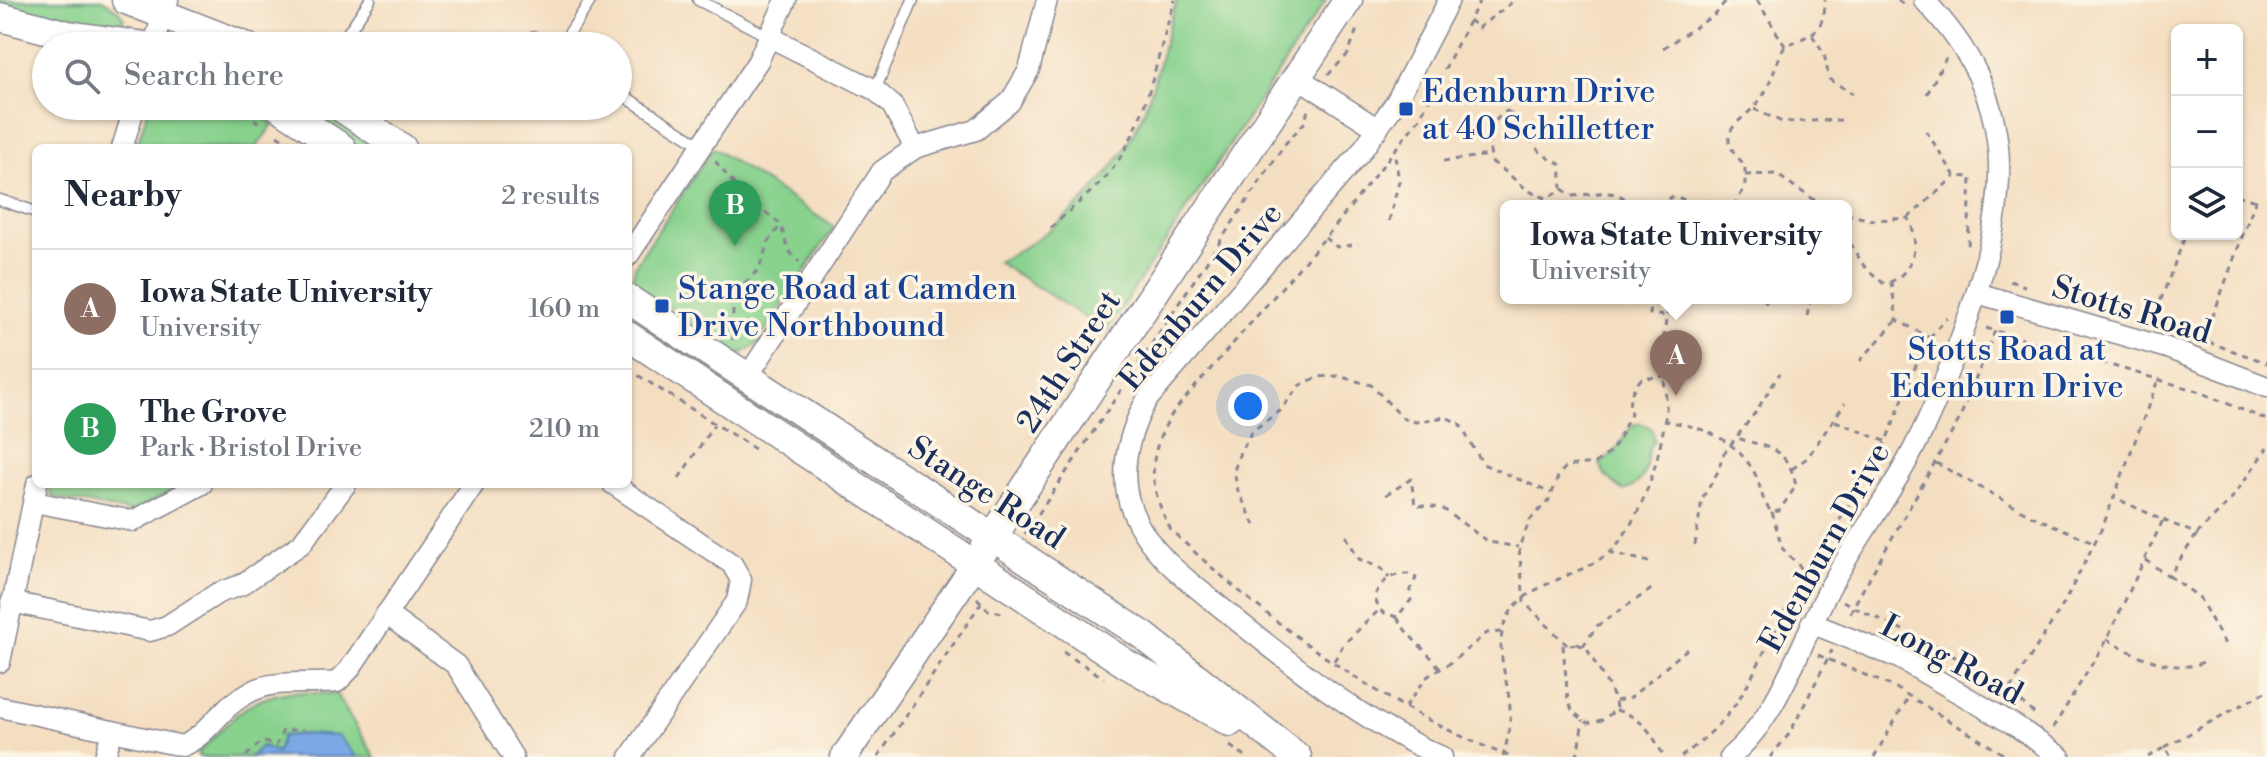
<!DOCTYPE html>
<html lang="en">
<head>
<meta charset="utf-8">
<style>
	:root { --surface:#fff; --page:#f2f2f3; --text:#1f2937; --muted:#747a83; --line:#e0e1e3; --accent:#d1495b }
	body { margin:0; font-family:"Libre Bodoni",serif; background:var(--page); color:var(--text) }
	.controls { position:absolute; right:24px; top:24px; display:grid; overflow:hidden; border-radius:12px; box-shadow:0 2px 6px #0004 }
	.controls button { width:72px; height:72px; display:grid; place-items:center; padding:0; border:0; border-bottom:2px solid var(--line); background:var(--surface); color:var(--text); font:40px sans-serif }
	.you { position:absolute; left:1248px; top:406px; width:28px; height:28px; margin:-20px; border:6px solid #fff; border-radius:50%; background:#1a73e8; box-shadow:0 0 0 12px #1a73e833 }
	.badge { display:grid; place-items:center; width:52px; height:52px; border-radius:50%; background:var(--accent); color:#fff; font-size:26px; font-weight:700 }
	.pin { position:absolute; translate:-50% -66px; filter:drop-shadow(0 2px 4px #0008) }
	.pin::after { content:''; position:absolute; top:42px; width:28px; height:24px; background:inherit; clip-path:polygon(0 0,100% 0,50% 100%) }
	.popup { position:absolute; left:1500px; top:200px; width:352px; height:104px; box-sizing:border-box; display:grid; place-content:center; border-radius:12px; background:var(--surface); filter:drop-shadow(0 2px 6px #0005); font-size:26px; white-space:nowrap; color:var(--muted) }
	.popup b { font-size:30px; color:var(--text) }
	.popup::after { content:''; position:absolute; left:50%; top:100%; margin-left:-16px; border:16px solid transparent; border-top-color:var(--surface) }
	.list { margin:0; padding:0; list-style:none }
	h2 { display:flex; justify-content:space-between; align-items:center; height:104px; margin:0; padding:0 32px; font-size:34px }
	h2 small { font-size:26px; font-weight:400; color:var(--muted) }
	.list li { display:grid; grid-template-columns:52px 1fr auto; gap:24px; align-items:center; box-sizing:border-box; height:120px; padding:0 32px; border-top:2px solid var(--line) }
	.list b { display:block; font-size:30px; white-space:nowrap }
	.list p { margin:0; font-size:26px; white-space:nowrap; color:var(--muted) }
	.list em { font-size:26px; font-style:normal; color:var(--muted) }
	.icon { flex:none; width:44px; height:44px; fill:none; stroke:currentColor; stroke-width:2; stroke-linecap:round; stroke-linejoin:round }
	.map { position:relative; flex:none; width:2267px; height:757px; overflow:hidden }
	.search { position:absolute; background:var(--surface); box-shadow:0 2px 6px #0004; left:32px; top:32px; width:600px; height:88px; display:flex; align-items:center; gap:20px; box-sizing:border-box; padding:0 28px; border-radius:44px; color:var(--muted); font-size:30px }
	.panel { position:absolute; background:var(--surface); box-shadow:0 2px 6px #0004; left:32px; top:144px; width:600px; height:344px; border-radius:12px }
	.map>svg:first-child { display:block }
	.green { fill:#88d28e; stroke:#528076; stroke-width:2 }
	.water { fill:#7ba9e5; stroke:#4b6ca2; stroke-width:2 }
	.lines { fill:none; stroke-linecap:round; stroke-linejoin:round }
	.service-casing { stroke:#888690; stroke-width:13 }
	.minor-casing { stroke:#888690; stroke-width:23 }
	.tertiary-casing { stroke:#888690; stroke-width:29 }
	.secondary-casing { stroke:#888690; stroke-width:31 }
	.path { stroke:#888690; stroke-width:3; stroke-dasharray:6 6; stroke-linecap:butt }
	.service { stroke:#fff; stroke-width:10 }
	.minor { stroke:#fff; stroke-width:20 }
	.tertiary { stroke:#fff; stroke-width:26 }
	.secondary { stroke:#fff; stroke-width:28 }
	.transit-dot { fill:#1a4fb4; stroke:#fcf5e5; stroke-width:3 }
	.labels { text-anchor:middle; stroke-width:7; stroke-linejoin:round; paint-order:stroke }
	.transit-label { font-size:32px; fill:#164399; stroke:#fcf5e5; text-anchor:start }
	.street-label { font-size:32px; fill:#1b2f5e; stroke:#fcf5e5 }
</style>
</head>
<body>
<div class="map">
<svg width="2267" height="757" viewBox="0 0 2267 757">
	<rect width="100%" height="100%" fill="#fcf5e5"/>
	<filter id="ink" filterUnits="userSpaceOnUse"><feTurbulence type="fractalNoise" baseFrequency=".0125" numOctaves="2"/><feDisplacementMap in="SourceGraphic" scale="16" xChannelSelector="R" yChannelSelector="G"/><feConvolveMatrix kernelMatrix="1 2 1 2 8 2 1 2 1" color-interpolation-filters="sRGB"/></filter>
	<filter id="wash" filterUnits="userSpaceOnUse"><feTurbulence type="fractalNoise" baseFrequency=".006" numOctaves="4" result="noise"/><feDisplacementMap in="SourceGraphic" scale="32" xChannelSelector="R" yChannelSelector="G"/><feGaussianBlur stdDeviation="1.8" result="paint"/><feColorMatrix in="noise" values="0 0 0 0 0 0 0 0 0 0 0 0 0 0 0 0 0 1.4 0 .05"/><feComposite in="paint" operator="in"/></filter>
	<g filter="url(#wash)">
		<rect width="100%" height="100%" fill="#f4dec1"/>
		<g class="green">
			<polygon points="0,0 102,0 118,10 124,20 118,29 100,29 0,8"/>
			<path d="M1177 0H1326L1106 331 998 262C1066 227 1122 173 1148 100 1160 67 1165 33 1177 0Z"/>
			<polygon points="149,106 247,106 273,124 256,148 136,148"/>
			<polygon points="296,106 319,106 381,148 358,148"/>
			<polygon points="713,148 834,227 756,345 737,356 665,304 635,290 632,281 636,264"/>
			<polygon points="632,317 852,460 851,462 764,417 628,324"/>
			<path d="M1640 423 1651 428 1654 440C1640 457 1656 480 1623 491L1605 475 1600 464 1615 452 1632 425Z"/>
			<polygon points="48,484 185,484 132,512 52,497"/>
			<path d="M290 692 336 694 375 757H199L197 754C229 724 242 698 290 692Z"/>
		</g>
		<polygon class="water" points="307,734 338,736 357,757 250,757 261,746 277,752 282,736"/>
	</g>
	<g filter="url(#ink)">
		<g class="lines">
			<g class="service-casing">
				<g id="service">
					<polyline points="698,0 770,37"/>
					<polyline points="534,37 548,46"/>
					<polyline points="339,46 370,0"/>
					<polyline points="561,46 591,0"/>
					<polyline points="875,90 913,0"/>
					<polyline points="618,92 702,146"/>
					<polyline points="0,200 36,212"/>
				</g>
			</g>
			<g class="minor-casing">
				<g id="minor">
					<polyline points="770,37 875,90 892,105 915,148"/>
					<polyline points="153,46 168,0"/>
					<polyline points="1297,77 1378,129"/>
					<polyline points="122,148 135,106"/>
					<polyline points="628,256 758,61 786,0"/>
					<polyline points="1977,293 2167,348 2267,387"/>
					<polyline points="748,376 882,171 915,148 976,130 1010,102 1029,70 1047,0"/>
					<polyline points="613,484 732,564 741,580 737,601 630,757"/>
					<polyline points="34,502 133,521 202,484"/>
					<polyline points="11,602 150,631 167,626 218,593 241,585 301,544 346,484"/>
					<polyline points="386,614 456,665 513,757"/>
					<polyline points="1811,623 1899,658 2016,726 2060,757"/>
					<polyline points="0,662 37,484"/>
					<path d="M0 707 182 746C202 738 213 721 229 706 267 674 295 686 337 682L349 670 474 484"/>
					<polyline points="105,757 112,731"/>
					<path d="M1442 757C1363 722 1296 668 1229 614 1193 584 1151 557 1133 513 1117 475 1128 435 1146 401L1361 152 1396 102 1449 0"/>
					<path d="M1730 757C1782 713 1801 638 1834 580 1859 536 1890 495 1913 450 1935 407 1953 361 1969 315 2011 193 2020 100 1924 0"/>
				</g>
			</g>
			<g class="tertiary-casing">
				<polyline id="tertiary" points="844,757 975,564"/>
			</g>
			<g class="secondary-casing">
				<g id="secondary">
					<polyline points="126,0 245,46"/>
					<polyline points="0,17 68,35 145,46"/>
					<polyline points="278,106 342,148"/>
					<polyline points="339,106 402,148"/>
					<polyline points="628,299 1144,636 1297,757"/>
					<polyline points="628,336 1128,665 1230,722"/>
					<polyline points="984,550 1348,0"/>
				</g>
			</g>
			<g class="path">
				<path d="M1480 0 1419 119 1337 224 1174 411C1147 453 1147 485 1171 530 1269 623 1384 709 1511 757"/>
				<polyline points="1730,0 1741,0"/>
				<polyline points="1757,0 1785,46"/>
				<polyline points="1898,0 1907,8"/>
				<polyline points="1469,20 1478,28 1514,1"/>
				<polyline points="1812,35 1824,53 1829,79 1853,94"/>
				<polyline points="1663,48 1716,14 1726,0"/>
				<polyline points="1328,75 1348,54 1357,29"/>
				<polyline points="1927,94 1946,58"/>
				<polyline points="234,106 264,126"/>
				<polyline points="1754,109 1782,122 1844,120"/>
				<path d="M1507 111C1533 128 1522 147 1560 164L1562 189 1548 198C1526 195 1512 174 1492 162 1487 143 1488 121 1507 111Z"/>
				<polyline points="1926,131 1955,176 1971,177 1968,247"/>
				<polyline points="277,135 297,148"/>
				<polyline points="715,161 739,190 781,225 788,250 799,262"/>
				<polyline points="1443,161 1490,155"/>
				<polyline points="1745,175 1776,174 1823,206"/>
				<path d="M1562 189 1573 196C1597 194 1615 186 1633 206"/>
				<polyline points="2237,195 2255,201"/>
				<polyline points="1658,206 1673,196 1689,201 1693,206"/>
				<path d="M1733 206 1745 188V165C1708 129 1744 124 1762 97 1773 81 1775 63 1785 46 1814 33 1823 34 1825 0"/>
				<path d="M1846 214 1872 220 1908 218C1922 243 1913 277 1884 284L1864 266 1846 237"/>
				<polyline points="1908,218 1955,176"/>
				<polyline points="1389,221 1399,181 1394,150"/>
				<path d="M1051 228C1069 210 1092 193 1109 173 1148 125 1156 56 1175 0"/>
				<polyline points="1325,238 1337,247 1358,244"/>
				<polyline points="2010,281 2025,286"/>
				<polyline points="1891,282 1897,320 1930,338"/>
				<polyline points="1646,298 1650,314 1665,316"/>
				<polyline points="1764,298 1767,305"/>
				<polyline points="1807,316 1811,298"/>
				<polyline points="2152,323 2186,234"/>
				<polyline points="1986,328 2197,391 2267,420"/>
				<path d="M1995 331 1959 420 1853 607C1919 637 1984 666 2037 716"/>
				<polyline points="2197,338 2267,363"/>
				<polyline points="733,340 733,310 738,290 759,269 769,240 781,225"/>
				<polyline points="2204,340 2258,194"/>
				<polyline points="1860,361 1897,320"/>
				<polyline points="628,369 755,449"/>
				<path d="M1663 421C1699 425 1735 438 1754 472 1762 486 1760 501 1772 512L1779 511 1796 486C1788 446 1767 448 1734 437"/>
				<polyline points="1835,421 1885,441"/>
				<polyline points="1936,463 2032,516 2093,542"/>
				<polyline points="1792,469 1807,458 1845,403"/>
				<polyline points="679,478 714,425"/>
				<polyline points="1386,495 1411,479 1415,505 1442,508 1488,542 1518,547"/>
				<polyline points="1772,512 1782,548 1805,572"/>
				<polyline points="2163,520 2197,534 2230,501 2267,448"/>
				<polyline points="1255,525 1238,491 1234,471 1240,452 1252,431 1280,411 1300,385 1318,377 1338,376 1371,385 1404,419 1416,422 1445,417 1459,423 1483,464 1551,493"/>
				<polyline points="1025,534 1285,144 1305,122 1309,105"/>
				<polyline points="1346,536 1359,559 1382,569 1389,578"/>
				<polyline points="1695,545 1702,499 1719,470 1722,456 1755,413 1780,373"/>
				<polyline points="1609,552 1649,562"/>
				<polyline points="2145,560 2169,576 2197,534"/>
				<polyline points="2169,576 2199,597 2227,648"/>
				<polyline points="977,598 988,610 1007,614"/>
				<polyline points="1843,601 1853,607 1848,618"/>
				<path d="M1397 617 1382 612 1374 598C1380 581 1392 573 1410 574L1416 578 1410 590 1411 600 1397 617C1408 639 1427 649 1440 669"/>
				<path d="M1773 634C1806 570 1847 512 1882 448 1902 412 1916 343 1947 318"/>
				<path d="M2107 639C2129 653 2178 676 2203 662"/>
				<path d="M1577 644 1587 648C1595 667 1616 691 1616 710L1602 720 1588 723 1573 712 1568 700 1563 646Z"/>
				<path d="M1567 645 1524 602 1519 547 1530 520 1550 499 1559 474 1567 466 1595 463 1612 451 1631 414C1627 398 1631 392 1641 379L1663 376"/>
				<polyline points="1583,646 1597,626 1653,588"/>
				<polyline points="1063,652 1104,678"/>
				<polyline points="1818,655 1896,688 2008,757"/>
				<polyline points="1334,661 1343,645 1380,609"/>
				<polyline points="2010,689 2063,605 2103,526 2158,380"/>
				<polyline points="1616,701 1630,698 1687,649"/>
				<polyline points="1405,707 1428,676 1449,664 1487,633 1503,632"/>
				<path d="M1616 710C1643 718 1652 733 1664 757"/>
				<polyline points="2053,728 2106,641 2163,520 2115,498"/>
				<polyline points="1230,746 1247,757"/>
				<polyline points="2165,747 2267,691"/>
				<polyline points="246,756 262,741 276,746 283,730 304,730"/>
				<polyline points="878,757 981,603"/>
				<path d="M1503 757C1507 742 1511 725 1510 709 1509 682 1495 652 1504 625 1522 576 1589 581 1619 542 1646 506 1660 457 1666 412 1667 399 1664 384 1663 370 1662 345 1665 322 1670 298"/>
				<polyline points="1577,757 1583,720"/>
				<path d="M1681 757C1735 717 1744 693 1773 634L1786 640"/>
				<polyline points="1770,757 1790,733 1832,650"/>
				<polyline points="1874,757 1909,696"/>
				<polyline points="2148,757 2165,747 2171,757"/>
			</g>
			<use href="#service" class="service"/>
			<use href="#minor" class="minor"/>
			<use href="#tertiary" class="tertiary"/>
			<use href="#secondary" class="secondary"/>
		</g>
	</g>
	<g class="transit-dot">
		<rect x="1398" y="101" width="16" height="16" rx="4"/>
		<rect x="654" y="298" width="16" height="16" rx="4"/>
		<rect x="1999" y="309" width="16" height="16" rx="4"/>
	</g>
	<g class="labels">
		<g class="transit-label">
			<text x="1422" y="102">Edenburn Drive<tspan x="1422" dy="37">at 40 Schilletter</tspan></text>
			<text x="678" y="299">Stange Road at Camden<tspan x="678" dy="37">Drive Northbound</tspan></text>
			<text x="2007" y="360" text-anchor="middle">Stotts Road at<tspan x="2007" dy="37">Edenburn Drive</tspan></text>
		</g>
		<g class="street-label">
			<text transform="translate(1200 296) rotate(-50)" y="11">Edenburn Drive</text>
			<text transform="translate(2132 309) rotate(17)" y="11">Stotts Road</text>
			<text transform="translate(1068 361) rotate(-57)" y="11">24th Street</text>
			<text transform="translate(987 492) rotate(33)" y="11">Stange Road</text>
			<text transform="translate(1824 547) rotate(-61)" y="11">Edenburn Drive</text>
			<text transform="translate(1952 659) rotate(28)" y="11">Long Road</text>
		</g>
	</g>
</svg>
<div class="controls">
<button>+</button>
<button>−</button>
<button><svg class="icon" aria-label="layers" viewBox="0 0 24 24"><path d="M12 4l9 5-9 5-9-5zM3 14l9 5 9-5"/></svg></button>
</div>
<div class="you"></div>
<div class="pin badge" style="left:1676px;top:396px;background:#8d6e63">A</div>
<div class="popup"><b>Iowa State University</b>University</div>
<div class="pin badge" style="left:735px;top:246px;background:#2e9e5b">B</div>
<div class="search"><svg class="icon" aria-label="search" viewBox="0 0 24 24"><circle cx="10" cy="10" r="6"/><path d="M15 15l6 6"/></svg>Search here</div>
<section class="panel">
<h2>Nearby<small>2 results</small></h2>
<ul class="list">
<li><span class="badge" style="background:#8d6e63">A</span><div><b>Iowa State University</b><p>University</p></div><em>160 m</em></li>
<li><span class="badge" style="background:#2e9e5b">B</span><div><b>The Grove</b><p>Park · Bristol Drive</p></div><em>210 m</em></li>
</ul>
</section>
</div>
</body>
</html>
